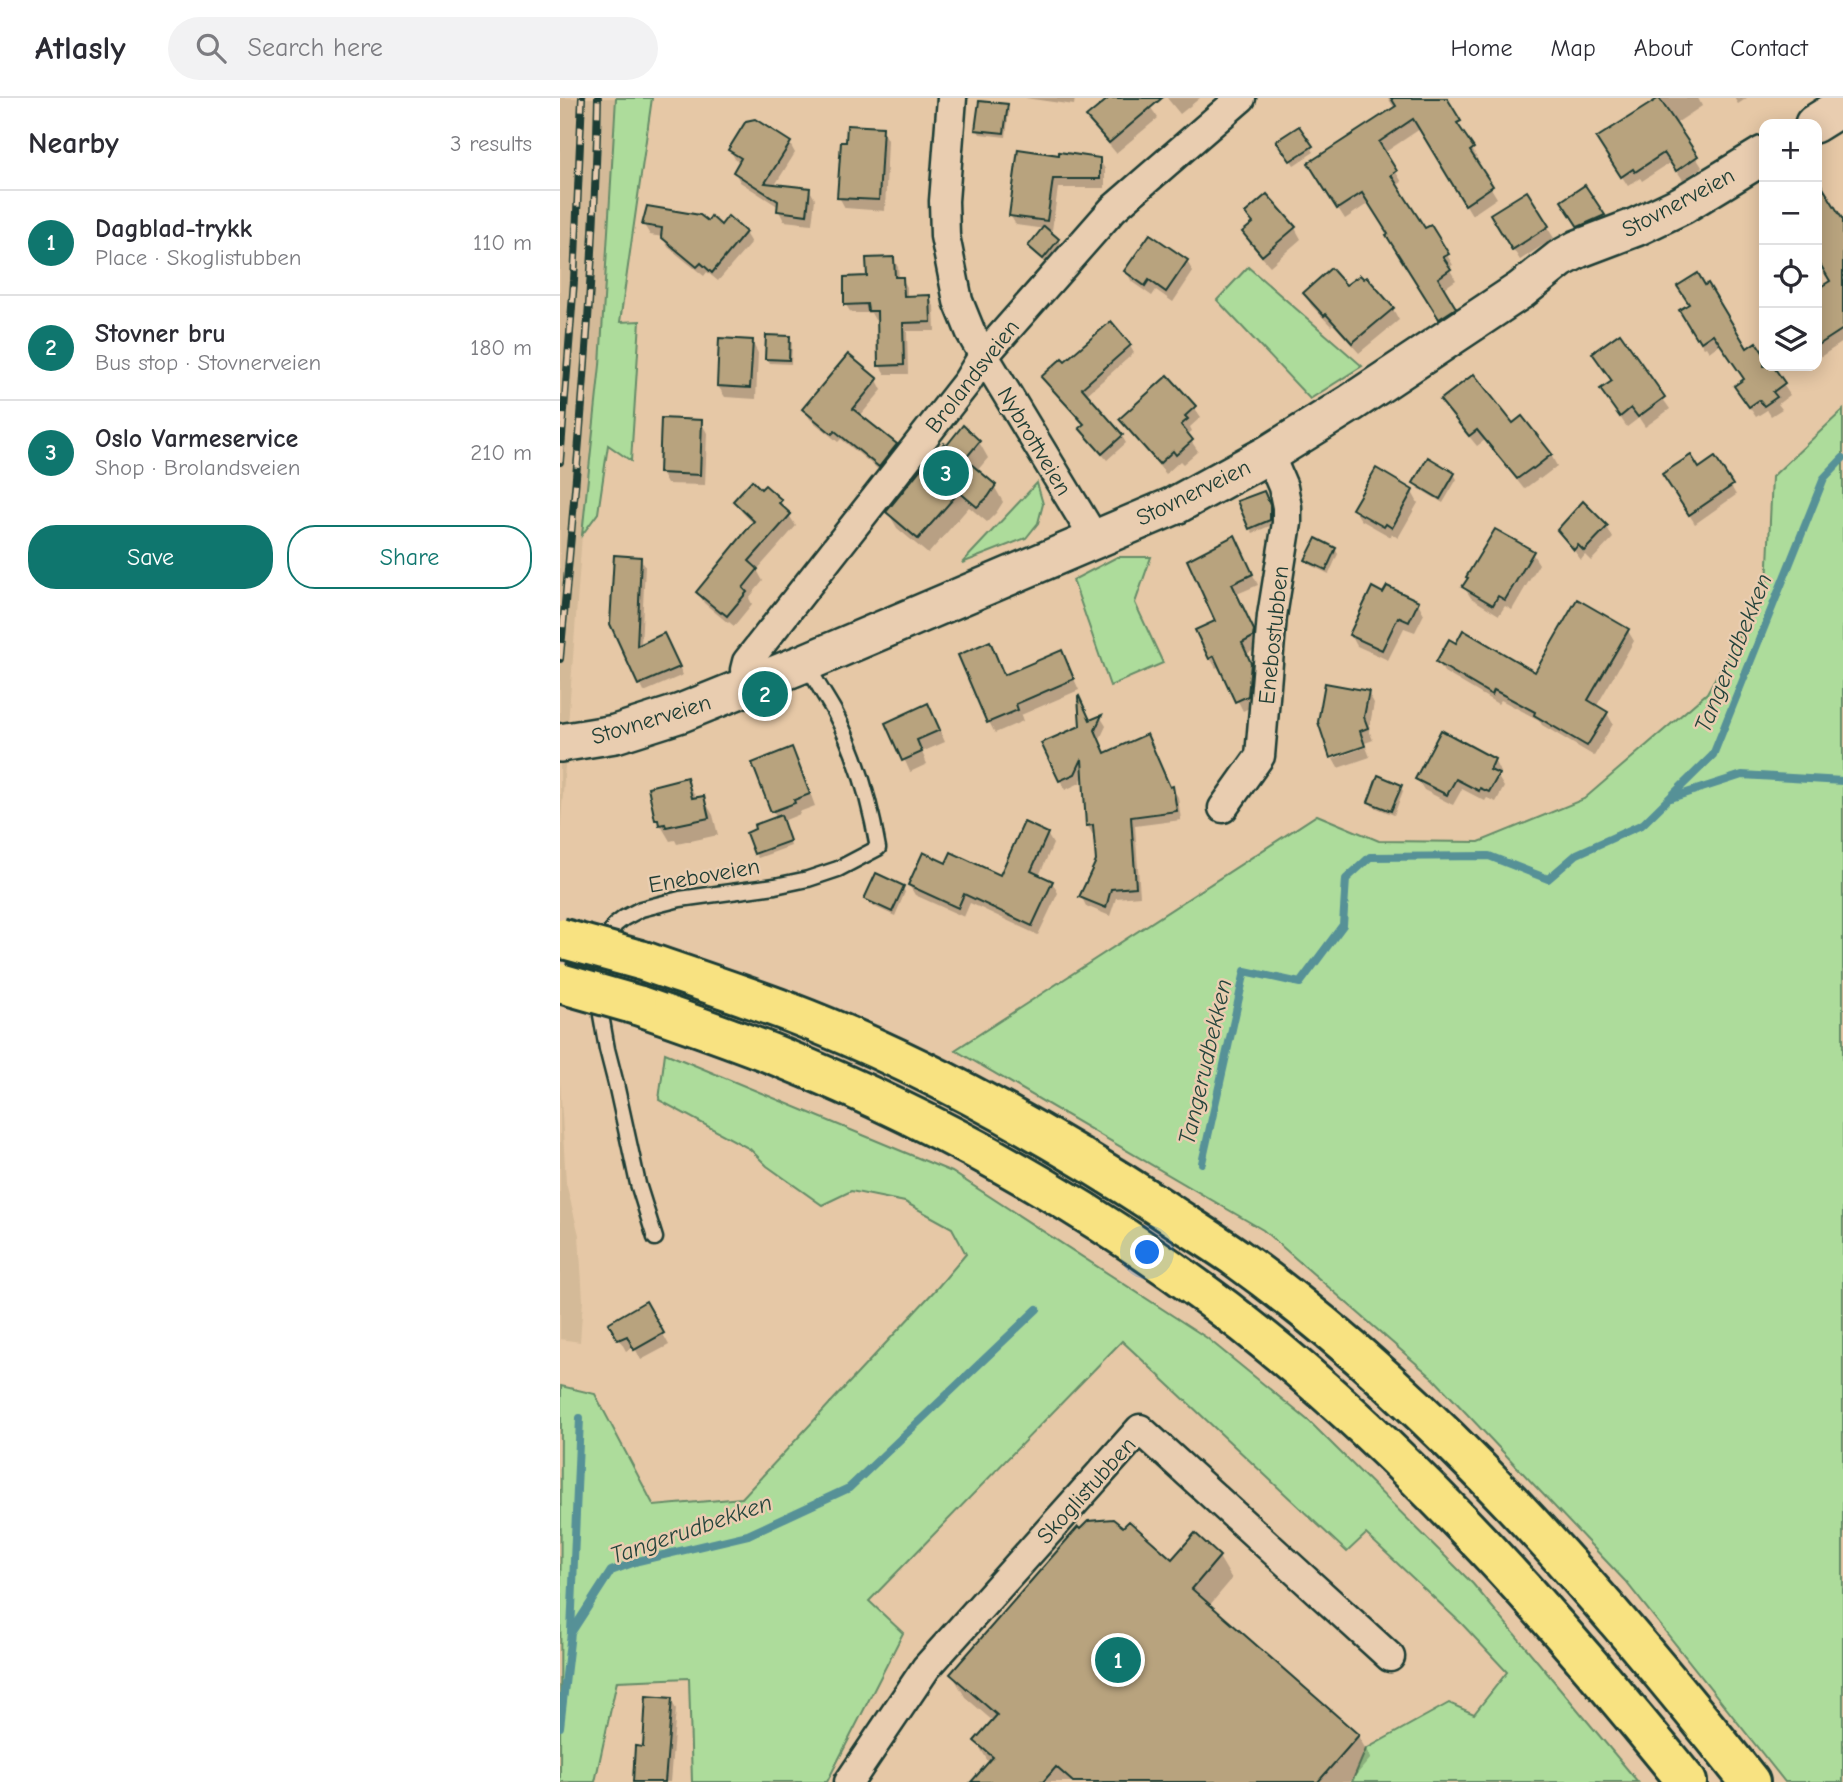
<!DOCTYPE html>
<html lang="en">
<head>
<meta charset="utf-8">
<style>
	:root { --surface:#fff; --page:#f2f2f3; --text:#2b2b33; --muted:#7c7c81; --line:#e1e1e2; --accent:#0f766e }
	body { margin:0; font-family:"Comic Neue",sans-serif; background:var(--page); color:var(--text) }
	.controls { position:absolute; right:21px; top:21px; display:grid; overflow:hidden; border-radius:14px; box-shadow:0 4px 18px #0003 }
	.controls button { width:63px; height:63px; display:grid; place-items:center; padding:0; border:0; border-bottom:2px solid var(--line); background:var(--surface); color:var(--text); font:35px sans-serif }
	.you { position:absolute; left:588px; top:1155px; width:24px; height:24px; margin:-18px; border:5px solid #fff; border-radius:50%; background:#1a73e8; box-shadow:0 0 0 10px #1a73e833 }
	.badge { display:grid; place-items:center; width:46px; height:46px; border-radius:50%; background:var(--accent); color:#fff; font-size:23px; font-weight:700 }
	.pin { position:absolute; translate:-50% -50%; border:4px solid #fff; box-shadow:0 2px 7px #0006 }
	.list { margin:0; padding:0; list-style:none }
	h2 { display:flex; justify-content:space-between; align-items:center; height:91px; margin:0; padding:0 28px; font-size:30px }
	h2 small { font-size:23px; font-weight:400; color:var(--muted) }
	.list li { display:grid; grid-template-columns:46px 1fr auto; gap:21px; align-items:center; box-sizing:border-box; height:105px; padding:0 28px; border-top:2px solid var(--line) }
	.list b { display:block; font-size:26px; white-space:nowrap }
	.list p { margin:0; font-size:23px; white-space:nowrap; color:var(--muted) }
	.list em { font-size:23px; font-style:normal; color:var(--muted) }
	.actions { display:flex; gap:14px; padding:21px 28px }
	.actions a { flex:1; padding:16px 0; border:2px solid var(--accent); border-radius:28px; text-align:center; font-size:24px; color:var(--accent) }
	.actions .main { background:var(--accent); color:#fff }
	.icon { flex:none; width:38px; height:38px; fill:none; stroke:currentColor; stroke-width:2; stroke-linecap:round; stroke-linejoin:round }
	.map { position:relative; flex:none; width:1283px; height:1684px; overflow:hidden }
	header { display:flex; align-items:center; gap:42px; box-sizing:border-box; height:98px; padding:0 35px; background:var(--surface); border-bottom:2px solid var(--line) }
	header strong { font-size:33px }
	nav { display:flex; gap:38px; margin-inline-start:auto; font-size:24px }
	.search { width:490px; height:63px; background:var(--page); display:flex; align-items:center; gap:18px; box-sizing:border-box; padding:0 24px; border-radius:38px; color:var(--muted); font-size:26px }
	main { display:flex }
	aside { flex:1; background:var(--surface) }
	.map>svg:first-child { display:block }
	.built { fill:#d4ba98 }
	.green { fill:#addc9b; stroke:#668c68; stroke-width:2 }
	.shadow { fill:#0003 }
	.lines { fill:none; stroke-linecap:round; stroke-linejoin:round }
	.stream { stroke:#569197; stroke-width:8 }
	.building { fill:#b8a37e; stroke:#1f3d34; stroke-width:2 }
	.service-casing { stroke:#1f3d34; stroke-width:19 }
	.minor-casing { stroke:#1f3d34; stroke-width:33 }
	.tertiary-casing { stroke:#1f3d34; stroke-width:42 }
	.motorway-casing { stroke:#1f3d34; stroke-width:44 }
	.service { stroke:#e9cdb0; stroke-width:14 }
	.minor { stroke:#e9cdb0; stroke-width:28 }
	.tertiary { stroke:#e9cdb0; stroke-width:37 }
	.motorway { stroke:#f8e281; stroke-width:38 }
	.rail-casing { stroke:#1f3d34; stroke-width:8 }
	.rail { stroke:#e9cdb0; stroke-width:5; stroke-dasharray:16; stroke-linecap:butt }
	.motorway-bridge-casing { stroke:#1f3d34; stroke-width:44; stroke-linecap:butt }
	.motorway-bridge { stroke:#f8e281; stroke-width:38 }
	.labels { text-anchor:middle; stroke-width:5; stroke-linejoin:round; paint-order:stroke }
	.street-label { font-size:23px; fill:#1f3d34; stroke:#e9cdb0 }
	.water-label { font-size:24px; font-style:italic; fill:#24443c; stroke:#e9cdb0 }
</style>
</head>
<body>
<header>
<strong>Atlasly</strong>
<div class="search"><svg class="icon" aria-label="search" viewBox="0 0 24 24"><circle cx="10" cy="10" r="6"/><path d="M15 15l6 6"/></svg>Search here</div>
<nav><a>Home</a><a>Map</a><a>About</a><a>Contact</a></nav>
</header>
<main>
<aside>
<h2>Nearby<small>3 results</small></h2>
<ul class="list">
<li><span class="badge">1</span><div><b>Dagblad-trykk</b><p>Place · Skoglistubben</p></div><em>110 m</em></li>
<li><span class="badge">2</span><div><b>Stovner bru</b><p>Bus stop · Stovnerveien</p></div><em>180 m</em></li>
<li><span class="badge">3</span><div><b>Oslo Varmeservice</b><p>Shop · Brolandsveien</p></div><em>210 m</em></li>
</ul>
<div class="actions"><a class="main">Save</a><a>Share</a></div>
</aside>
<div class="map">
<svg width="1283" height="1684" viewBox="0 0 1283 1684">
	<rect width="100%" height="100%" fill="#e6c8a6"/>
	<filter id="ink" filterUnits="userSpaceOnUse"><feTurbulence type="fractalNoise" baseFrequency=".0143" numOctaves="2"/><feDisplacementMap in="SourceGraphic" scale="14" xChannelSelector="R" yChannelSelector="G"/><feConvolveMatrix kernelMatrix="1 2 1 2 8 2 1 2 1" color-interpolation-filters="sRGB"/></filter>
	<g filter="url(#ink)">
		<g class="built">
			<polygon points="0,0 56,0 40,267 22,437 0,736"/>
			<polygon points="0,984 6,1085 19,1137 23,1202 20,1244 0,1241"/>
		</g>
		<g class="green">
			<polygon points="56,0 92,0 60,224 80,223 71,363 48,347 38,415 22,437 40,267"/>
			<polygon points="688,169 802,268 750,301 657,202"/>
			<polygon points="1283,312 1283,1684 1225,1684 1066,1484 874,1281 703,1132 395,952 757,717 819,743 919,744 1024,701 1147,595 1207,488 1212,379"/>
			<polygon points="477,385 483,406 478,425 466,440 402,465"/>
			<polygon points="557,459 591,459 575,505 603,565 550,588 513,482"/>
			<polygon points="105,955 392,1074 647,1240 750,1324 913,1486 1078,1684 792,1684 806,1651 889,1605 914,1616 947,1574 902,1526 806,1436 787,1454 562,1243 309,1503 343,1535 267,1684 132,1684 129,1580 57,1583 35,1684 0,1684 1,1288 35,1296 94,1408 182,1400 378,1189 406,1156 392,1130 345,1104 291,1093 262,1107 207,1068 190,1051 99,1002"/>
		</g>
		<g class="shadow">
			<polygon points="465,0 515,0 514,7"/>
			<polygon points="551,0 584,0 598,20 556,55 535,30 529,19"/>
			<polygon points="607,0 640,0 620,16"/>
			<polygon points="828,0 877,0 912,51 918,62 915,64 937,100 912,117 860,31 824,55 842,84 836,88 865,133 870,129 893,167 888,169 896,182 883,191 901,221 887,231 834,148 830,136 809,105 785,121 756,76 835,11"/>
			<polygon points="1094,0 1138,0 1142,8 1115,26 1142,69 1123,82 1111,64 1082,83 1080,80 1068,88 1044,51 1096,4"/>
			<polygon points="1174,0 1187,0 1178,6"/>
			<polygon points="447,8 449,13 446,39 420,36 417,31"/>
			<polygon points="739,30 754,54 734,67 719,44"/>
			<polygon points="322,31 328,42 325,113 285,110 279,99"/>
			<polygon points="230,46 235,55 215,87 249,91 255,101 252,126 224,123 219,113 219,109 180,84 175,74 180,65 175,61 170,52"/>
			<polygon points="459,53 539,61 545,71 545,90 498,90 492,132 456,127 450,117"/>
			<polygon points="1025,90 1046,123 1022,133 1003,104"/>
			<polygon points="966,96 994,140 960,162 932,117"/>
			<polygon points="1274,112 1283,126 1283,244 1260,259 1257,254 1257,193 1272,184 1257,159 1257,123"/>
			<polygon points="687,116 735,130 741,141 710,168 690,146 684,135 693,127"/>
			<polygon points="148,126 185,135 191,145 158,183 147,174 144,178 108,149 103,139 90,137 84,127"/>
			<polygon points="498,142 501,147 486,165 473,153 470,148"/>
			<polygon points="333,161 338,169 339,181 342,181 347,189 347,199 369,199 374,208 375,233 347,233 348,276 325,276 320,268 319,221 315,222 311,215 291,215 286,207 309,180"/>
			<polygon points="627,163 633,174 613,204 596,192 592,198 572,184 566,173"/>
			<polygon points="786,189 833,211 839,222 799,255 773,226 771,228 751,207 745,196"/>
			<polygon points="1121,213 1187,253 1195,246 1204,259 1204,268 1211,268 1230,297 1218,306 1222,311 1211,318 1207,312 1196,319 1183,300 1186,282 1160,246 1149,254 1146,249 1144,250"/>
			<polygon points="1059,238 1110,311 1085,329 1079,320 1067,329 1048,302 1053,284"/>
			<polygon points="229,240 232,245 231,266 210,265 207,260"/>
			<polygon points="192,244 198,255 196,301 165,299 158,288"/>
			<polygon points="570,248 574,255 526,297 562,338 566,345 547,362 526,338 521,331 525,327 488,287 484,279 504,265"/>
			<polygon points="317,282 322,292 300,318 335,348 341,357 325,377 281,341 278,344 250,321 244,311"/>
			<polygon points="883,303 953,328 991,357 997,368 980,381 979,380 964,391 925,342 917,348 889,314"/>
			<polygon points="634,309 641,319 630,329 632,333 627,337 638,353 623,366 620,363 606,376 568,332 561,322"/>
			<polygon points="141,324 147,335 145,387 107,386 101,375"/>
			<polygon points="419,344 428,360 417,373 434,388 443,404 436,415 427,424 409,409 368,456 337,430 328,414"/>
			<polygon points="894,376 897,381 883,405 858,390 855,385"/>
			<polygon points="1110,385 1171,388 1176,397 1135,426"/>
			<polygon points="202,393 220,403 236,428 197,472 203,483 189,500 192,506 174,528 169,524 168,525 144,505 138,494 194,426 182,414 175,403"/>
			<polygon points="852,394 858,405 838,440 832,436 831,439 801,422 794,411"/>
			<polygon points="706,400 711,414 712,427 693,435 690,430"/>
			<polygon points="1047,429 1053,440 1031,463 1025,457 1021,462 999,432"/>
			<polygon points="680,450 698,487 677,496 699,544 699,550 686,556 696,577 693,608 683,613 660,568 656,570 650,560 658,523"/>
			<polygon points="775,451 778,456 769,476 750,467 747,462"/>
			<polygon points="972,455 979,466 952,512 945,508 939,517 911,500 904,489"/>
			<polygon points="80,460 85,468 81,548 108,545 123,577 84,594 52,525"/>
			<polygon points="824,497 858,505 864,516 855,534 844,530 828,562 797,548 791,537"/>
			<polygon points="1068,533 1074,543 1036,609 1047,615 1053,626 1034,658 982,627 979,622 941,602 938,606 884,574 878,564 975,576"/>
			<polygon points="400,558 444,578 507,565 519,592 461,617 463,623 435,635 429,624"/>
			<polygon points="808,594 814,605 809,632 813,642 771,658"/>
			<polygon points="374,619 385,644 362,654 367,666 350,674 328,625"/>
			<polygon points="541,620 546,628 539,643 545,656 591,647 611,690 612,690 618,699 621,722 575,728 580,798 556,800 550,818 526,808 521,798 537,764 535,737 533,737 528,728 524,675 520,685 505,692 483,646"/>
			<polygon points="806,649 810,659 778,670 773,661"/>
			<polygon points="231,651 238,662 255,708 239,714 240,716 223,723 231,748 198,760 195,755 217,721 213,713"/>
			<polygon points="934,662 940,674 938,679 944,689 936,704 927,700 925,703 902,691 893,707 864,692 857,681"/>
			<polygon points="126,681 137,701 143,700 153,717 158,737 117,746 115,742 110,743 97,721"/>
			<polygon points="840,688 843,693 834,717 812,708 810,703"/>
			<polygon points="487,736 493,746 479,778 492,784 498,795 478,837 410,805 404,819 355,797 349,787 441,779"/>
			<polygon points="342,789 345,794 335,818 309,806 306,801"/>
			<polygon points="86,1205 109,1247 81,1262 74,1248 66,1253 51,1226"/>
			<polygon points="659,1459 672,1481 649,1508 798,1638 811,1660 790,1684 413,1684 429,1665 416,1643 434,1624 405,1599 392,1576 613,1464"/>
			<polygon points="111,1602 116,1611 110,1684 76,1684"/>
		</g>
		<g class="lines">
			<g class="stream">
				<polyline points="1111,700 1182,677 1283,683"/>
				<polyline points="642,1065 685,873 740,885 783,827 786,781 810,759 929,758 988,781 1017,756 1083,726 1153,657 1264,380 1283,360"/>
				<polyline points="11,1534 20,1320"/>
				<polyline points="0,1629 11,1535 51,1473 78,1463 188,1437 289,1390 477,1211"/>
			</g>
		</g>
		<g class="building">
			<polygon points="549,0 602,0 549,45 526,19"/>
			<polygon points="831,0 887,0 901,23 897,25 914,50 910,53 933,88 905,107 853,21 819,44 837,73 831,77 865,130 871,127 889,156 883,159 891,171 878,180 896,210 879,221 826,137 828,136 802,95 777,111 748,65 836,8"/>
			<polygon points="1099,0 1138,58 1116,73 1104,55 1075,74 1073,71 1061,79 1036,40"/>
			<polygon points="419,3 448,6 444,35 415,32"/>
			<polygon points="195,21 231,44 205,85 250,90 247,117 217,113 218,103 173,74 181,60 168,52 186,23"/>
			<polygon points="287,27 323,29 319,102 277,100 281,44 286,44"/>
			<polygon points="739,28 753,48 730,63 716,43"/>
			<polygon points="458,51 499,57 499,54 540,60 540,81 493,81 487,123 449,118"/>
			<polygon points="1257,80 1283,122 1283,231 1257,248 1257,191 1270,183 1257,161"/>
			<polygon points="1025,87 1045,117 1018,129 1001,103"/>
			<polygon points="967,93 989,128 952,152 930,116"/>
			<polygon points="707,96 736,129 702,158 682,134 693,125 685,115"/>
			<polygon points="87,108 140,117 148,123 151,118 161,127 168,118 186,134 152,175 141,165 137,169 101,139 102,130 82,127"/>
			<polygon points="484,128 499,141 483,161 468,148"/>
			<polygon points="590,136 628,162 606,194 589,182 585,188 564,173"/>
			<polygon points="334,159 335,179 343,179 344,198 370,197 371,224 343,225 344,267 318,268 317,213 308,213 307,206 284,207 284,179 307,178 306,160"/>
			<polygon points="771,170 786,187 800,177 804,181 807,179 834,210 792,245 766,216 764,218 743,195"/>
			<polygon points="1138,175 1145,187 1148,185 1187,250 1196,244 1204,256 1204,268 1213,268 1225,285 1213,294 1217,299 1204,308 1199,302 1189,309 1174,288 1184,281 1153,236 1141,244 1138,239 1136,240 1119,212 1129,206 1117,188"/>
			<polygon points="551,223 571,247 522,290 563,337 542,356 519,330 524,326 481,279 502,260 505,263"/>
			<polygon points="1060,235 1105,299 1078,319 1071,310 1060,319 1040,291 1052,283 1032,255"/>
			<polygon points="206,237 230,238 229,262 205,261"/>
			<polygon points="159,240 193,242 190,290 157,288"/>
			<polygon points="288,256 318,281 293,311 337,346 319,369 275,333 272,336 242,311"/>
			<polygon points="914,276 953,325 962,318 992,356 973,371 972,370 957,381 917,332 909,338 880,302"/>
			<polygon points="608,277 636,308 625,318 628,321 621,327 633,342 616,357 613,353 599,366 559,321"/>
			<polygon points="101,320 142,322 140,377 99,375"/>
			<polygon points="403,327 420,343 405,361 436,387 428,399 417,409 399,394 358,441 326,414 363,368 364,369 384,345 387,347"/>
			<polygon points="1131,357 1139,370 1155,359 1173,387 1129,417 1102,376"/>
			<polygon points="868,359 895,375 880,401 853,385"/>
			<polygon points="816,370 853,392 832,430 826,426 824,429 792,411"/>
			<polygon points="192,382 201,391 205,387 222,402 219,405 231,416 189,463 198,471 183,490 187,494 167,518 162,514 161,515 136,494 194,423 173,403"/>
			<polygon points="704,393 710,407 710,422 689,431 677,403"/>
			<polygon points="1023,403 1048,428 1024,453 1018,447 1014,452 997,432"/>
			<polygon points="935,431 974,453 945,502 938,498 933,507 902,489 908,480 906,479"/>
			<polygon points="675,437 693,476 672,486 694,532 693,539 682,545 691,565 688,598 675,604 654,558 649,561 635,532 655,523 627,462"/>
			<polygon points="756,440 776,450 766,472 745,462"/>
			<polygon points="54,457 81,459 77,548 104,535 120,569 78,587 50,526"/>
			<polygon points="827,488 859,503 849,524 838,519 822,552 789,537 812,489 823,495"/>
			<polygon points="1017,501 1069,531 1028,602 1048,614 1027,648 974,617 975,614 934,592 932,597 876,564 889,541 896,545 903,532 975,574"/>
			<polygon points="430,543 444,577 502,552 514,581 456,606 458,612 427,625 398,557"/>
			<polygon points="765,585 809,593 804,619 808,630 800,633 805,648 770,660 758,624"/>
			<polygon points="519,598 530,622 542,617 535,632 545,655 587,636 610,689 613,688 617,713 571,719 576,789 551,791 546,810 519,799 536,763 533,727 526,728 522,661 515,676 499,683 481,645 520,628 518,599"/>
			<polygon points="368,605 380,632 357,642 362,654 342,663 325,625"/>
			<polygon points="881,632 935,661 930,672 939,676 929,694 920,690 919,693 896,681 887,697 855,681"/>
			<polygon points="232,649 250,696 234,702 235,705 211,714 192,665"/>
			<polygon points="818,677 842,687 831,713 808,704"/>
			<polygon points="127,679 132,700 144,698 149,720 106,729 105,726 99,727 98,722 95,722 88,689"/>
			<polygon points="221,717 230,743 194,756 186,735 195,731 194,727"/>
			<polygon points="464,724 488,735 471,773 493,783 472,828 404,796 398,810 348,787 363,754 386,765 391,754 440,777"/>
			<polygon points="316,775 344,788 332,814 304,801"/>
			<polygon points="86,1203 104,1235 74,1252 67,1238 58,1242 48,1225"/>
			<polygon points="553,1421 563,1429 569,1423 612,1461 635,1435 660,1458 632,1491 799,1637 758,1684 513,1684 496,1669 483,1684 411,1684 433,1659 414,1643 437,1617 390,1576 518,1429 520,1431 528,1423"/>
			<polygon points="86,1598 112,1600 105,1684 73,1684 75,1648 83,1649"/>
		</g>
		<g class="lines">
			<g class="service-casing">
				<path id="service" d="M95 1140 78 1086 56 986 47 951 41 917 40 887 44 845 55 827 64 820 81 811 120 801 215 788 248 781 278 771 318 750C310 703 296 655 274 613 265 597 254 582 247 565"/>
			</g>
			<g class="minor-casing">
				<g id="minor">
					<polyline points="392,0 384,103 385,138 398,203 411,235 424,258 530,433 533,441"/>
					<polyline points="190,587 185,572 187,564 407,284 421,261 553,111 681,0"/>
					<polyline points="663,710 700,658 712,518 727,425 727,409 723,389 709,356"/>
					<polyline points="289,1684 366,1570 580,1331 830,1559"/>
				</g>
			</g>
			<g class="tertiary-casing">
				<g id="tertiary">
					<polyline points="1254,26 1283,8"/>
					<polyline points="0,645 55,636 121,615 247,564 616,407 709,356 791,305 961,192 1000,161 1018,151 1076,129 1122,107 1204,57"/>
				</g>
			</g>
			<g class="motorway-casing">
				<g id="motorway">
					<path d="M80 862C129 879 178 895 226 913 358 963 483 1033 601 1110 626 1127 653 1143 678 1161 873 1302 1041 1496 1190 1684"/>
					<path d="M77 907C123 923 170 939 215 957 396 1030 569 1130 719 1254 872 1381 1002 1530 1127 1684"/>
				</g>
			</g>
			<use href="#service" class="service"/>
			<use href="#minor" class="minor"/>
			<use href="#tertiary" class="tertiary"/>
			<use href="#motorway" class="motorway"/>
			<g class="rail-casing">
				<g id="rail">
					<polyline points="0,364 14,183 22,0"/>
					<path d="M0 561C17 374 34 187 38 0"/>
				</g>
			</g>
			<use href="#rail" class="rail"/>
			<g class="motorway-bridge-casing">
				<g id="motorway-bridge">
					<polyline points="0,840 80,862"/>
					<polyline points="0,885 77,907"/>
				</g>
			</g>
			<use href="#motorway-bridge" class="motorway-bridge"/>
		</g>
	</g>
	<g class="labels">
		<g class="street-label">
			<text transform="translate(1118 104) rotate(-28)" y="8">Stovnerveien</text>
			<text transform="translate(412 278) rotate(-52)" y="8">Brolandsveien</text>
			<text transform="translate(475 343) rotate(59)" y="8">Nybrottveien</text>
			<text transform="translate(633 394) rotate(-26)" y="8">Stovnerveien</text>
			<text transform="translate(713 537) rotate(-84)" y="8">Enebostubben</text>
			<text transform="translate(91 621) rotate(-17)" y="8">Stovnerveien</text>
			<text transform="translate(144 777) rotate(-10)" y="8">Eneboveien</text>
			<text transform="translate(526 1392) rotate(-48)" y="8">Skoglistubben</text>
		</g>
		<g class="water-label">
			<text transform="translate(1173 555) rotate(-68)" y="8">Tangerudbekken</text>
			<text transform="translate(645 964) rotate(-77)" y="8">Tangerudbekken</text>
			<text transform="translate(131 1431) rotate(-19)" y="8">Tangerudbekken</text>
		</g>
	</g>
</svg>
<div class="controls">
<button>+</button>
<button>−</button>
<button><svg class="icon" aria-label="locate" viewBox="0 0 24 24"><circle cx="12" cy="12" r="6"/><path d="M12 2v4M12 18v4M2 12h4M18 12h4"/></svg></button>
<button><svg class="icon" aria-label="layers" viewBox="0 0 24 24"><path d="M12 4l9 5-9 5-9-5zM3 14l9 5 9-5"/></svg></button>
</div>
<div class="you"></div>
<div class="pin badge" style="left:558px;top:1562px">1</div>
<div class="pin badge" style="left:205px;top:596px">2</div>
<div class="pin badge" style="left:386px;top:375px">3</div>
</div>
</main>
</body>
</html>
